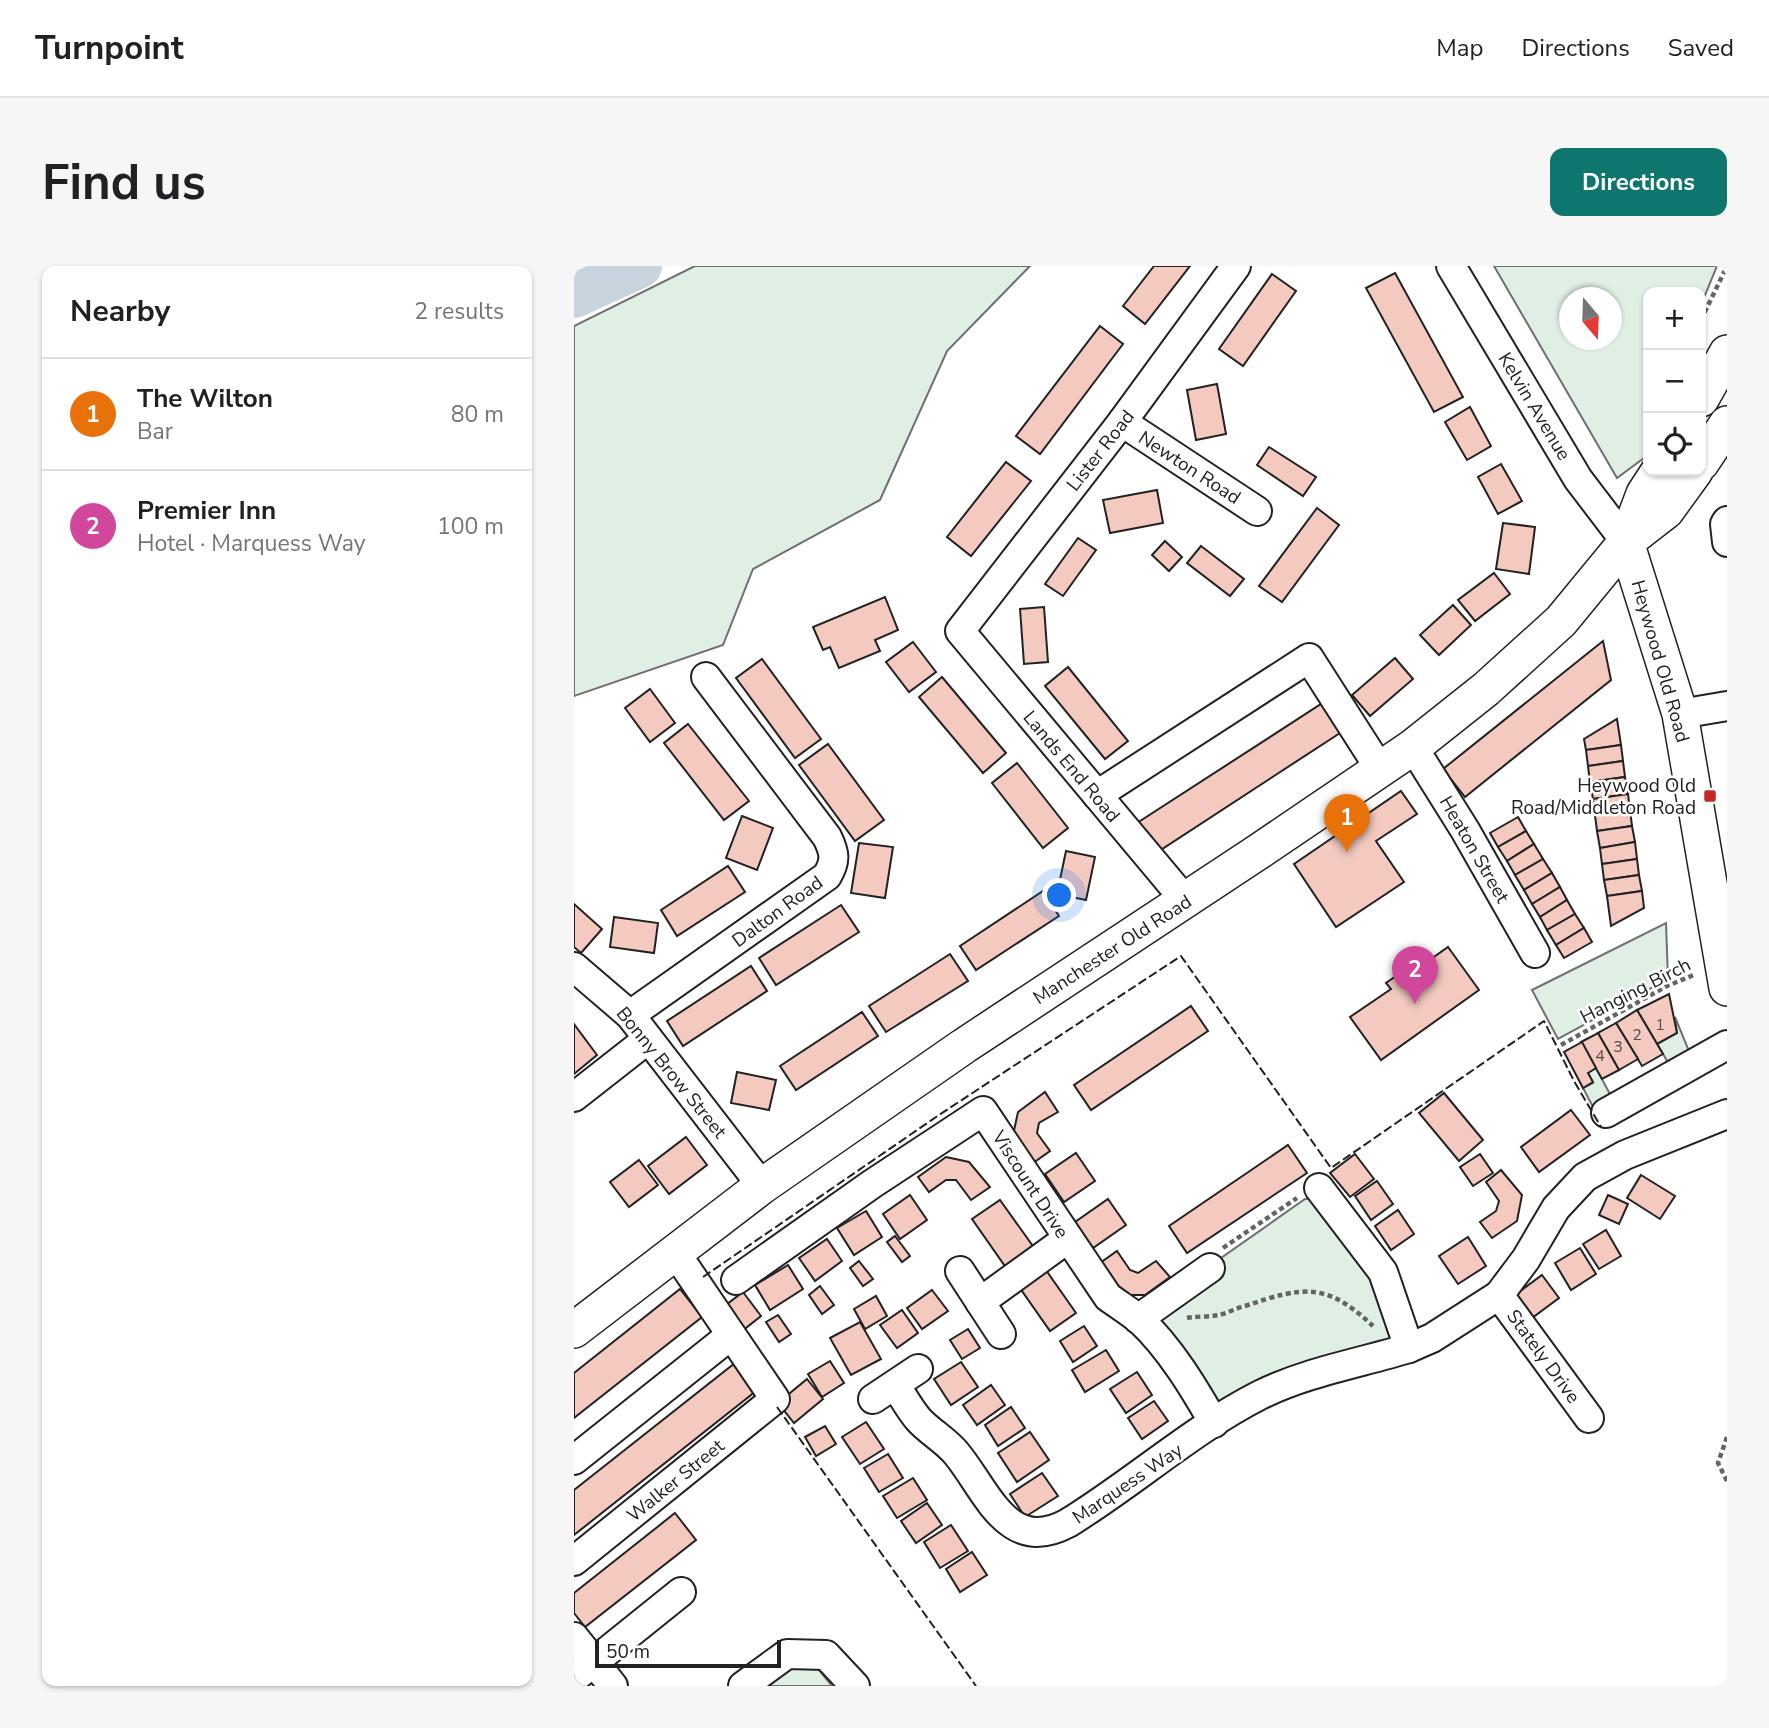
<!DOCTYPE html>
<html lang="en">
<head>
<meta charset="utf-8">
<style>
	:root { --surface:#fff; --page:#f6f6f6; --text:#202124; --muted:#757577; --line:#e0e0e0; --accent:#0f766e }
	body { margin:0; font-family:"Nunito Sans",sans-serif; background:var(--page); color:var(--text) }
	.controls { position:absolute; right:21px; top:21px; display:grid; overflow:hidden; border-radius:14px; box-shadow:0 2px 5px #0004 }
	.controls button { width:63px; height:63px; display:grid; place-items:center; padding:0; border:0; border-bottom:2px solid var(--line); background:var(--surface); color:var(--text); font:35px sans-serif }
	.compass { position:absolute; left:985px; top:21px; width:63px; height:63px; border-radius:50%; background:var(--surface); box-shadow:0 2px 5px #0004; rotate:161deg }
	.scale { position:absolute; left:21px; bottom:18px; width:186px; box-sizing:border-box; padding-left:7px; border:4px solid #222; border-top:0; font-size:19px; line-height:24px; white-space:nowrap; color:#222; -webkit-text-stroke:5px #fff; paint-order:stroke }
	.you { position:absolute; left:486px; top:630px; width:24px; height:24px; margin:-18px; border:5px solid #fff; border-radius:50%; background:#1a73e8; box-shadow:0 0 0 10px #1a73e833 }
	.badge { display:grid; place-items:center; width:46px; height:46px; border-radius:50%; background:var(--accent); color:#fff; font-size:23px; font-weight:700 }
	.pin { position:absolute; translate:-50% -58px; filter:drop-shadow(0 2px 4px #0008) }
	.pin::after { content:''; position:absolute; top:37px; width:24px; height:21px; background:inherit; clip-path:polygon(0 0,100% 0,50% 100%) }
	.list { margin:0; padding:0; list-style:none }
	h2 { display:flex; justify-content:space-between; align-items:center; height:91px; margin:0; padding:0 28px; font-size:30px }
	h2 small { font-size:23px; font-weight:400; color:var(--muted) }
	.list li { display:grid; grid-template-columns:46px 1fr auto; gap:21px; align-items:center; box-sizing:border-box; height:112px; padding:0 28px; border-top:2px solid var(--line) }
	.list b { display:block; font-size:26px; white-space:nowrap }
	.list p { margin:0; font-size:23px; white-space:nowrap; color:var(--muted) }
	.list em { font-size:23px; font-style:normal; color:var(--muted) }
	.icon { flex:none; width:38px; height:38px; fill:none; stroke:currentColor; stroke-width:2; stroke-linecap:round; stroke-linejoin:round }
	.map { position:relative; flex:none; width:1153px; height:1420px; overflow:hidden; border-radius:14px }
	header { display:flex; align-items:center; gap:42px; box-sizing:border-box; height:98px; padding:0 35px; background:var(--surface); border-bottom:2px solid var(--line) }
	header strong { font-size:33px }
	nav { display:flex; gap:38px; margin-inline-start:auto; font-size:24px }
	.intro { display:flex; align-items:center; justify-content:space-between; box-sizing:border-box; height:168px; padding:0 42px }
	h1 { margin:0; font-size:49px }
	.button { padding:18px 32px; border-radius:14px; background:var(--accent); color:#fff; font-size:24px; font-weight:700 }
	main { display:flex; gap:42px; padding:0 42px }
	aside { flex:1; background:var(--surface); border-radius:14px; box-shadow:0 2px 5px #0004 }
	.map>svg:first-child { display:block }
	.green { fill:#e0efe3; stroke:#6f6f6f; stroke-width:2; fill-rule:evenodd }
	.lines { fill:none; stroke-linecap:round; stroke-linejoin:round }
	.river { stroke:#c7d3dd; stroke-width:44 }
	.building { fill:#f3c9c0; stroke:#222; stroke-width:2 }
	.minor-casing { stroke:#222; stroke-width:32 }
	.major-casing { stroke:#222; stroke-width:38 }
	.path { stroke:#646464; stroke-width:4.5; stroke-dasharray:5 3.5; stroke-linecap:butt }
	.minor { stroke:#fff; stroke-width:28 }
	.major { stroke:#fff; stroke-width:35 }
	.fence { stroke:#222; stroke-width:2; stroke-dasharray:9 3.5; stroke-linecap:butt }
	.poi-dot { fill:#c62828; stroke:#fff; stroke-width:2.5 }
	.labels { text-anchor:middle; stroke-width:5; stroke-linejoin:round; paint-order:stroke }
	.number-label { font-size:16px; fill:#564c4a }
	.street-label { font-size:19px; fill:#222; stroke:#fff }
	.poi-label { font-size:19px; fill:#222; stroke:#fff; text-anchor:end }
</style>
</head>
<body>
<header>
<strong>Turnpoint</strong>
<nav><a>Map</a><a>Directions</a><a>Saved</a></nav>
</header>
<div class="intro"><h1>Find us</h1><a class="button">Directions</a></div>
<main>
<aside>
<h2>Nearby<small>2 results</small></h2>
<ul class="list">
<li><span class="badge" style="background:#e8710a">1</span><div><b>The Wilton</b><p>Bar</p></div><em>80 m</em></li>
<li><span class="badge" style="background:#d1479c">2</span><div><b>Premier Inn</b><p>Hotel · Marquess Way</p></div><em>100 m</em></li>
</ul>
</aside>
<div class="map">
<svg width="1153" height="1420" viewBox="0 0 1153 1420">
	<rect width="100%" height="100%" fill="#fff"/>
	<g class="green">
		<polygon points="121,0 456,0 373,85 306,234 179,303 149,379 0,430 0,60"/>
		<path d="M920 0H1143L1127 39V26H1074V189L1043 212ZM996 32H1038V74H996Z"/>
		<polygon points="1092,657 1094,713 984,773 958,724"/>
		<polygon points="1101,751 1115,785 1095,798 1083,778 1103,767"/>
		<polygon points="1022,802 1038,832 1019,841 1009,822 1019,817 1014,807"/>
		<polygon points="742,932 805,1013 827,1079 643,1143 582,1047 650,996 647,992 731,933"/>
		<polygon points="236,1393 258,1420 175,1420"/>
	</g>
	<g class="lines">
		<polyline class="river" points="0,30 66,0"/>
	</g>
	<g class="building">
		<polygon points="580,0 616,0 571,58 549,40"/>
		<polygon points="821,7 889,131 860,146 792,22"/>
		<polygon points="698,8 722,25 669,100 645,83"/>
		<polygon points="526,60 549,78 466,188 442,170"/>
		<polygon points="643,118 652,168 622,174 613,124"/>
		<polygon points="896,141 917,180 893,194 871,156"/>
		<polygon points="695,181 742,211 729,230 683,199"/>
		<polygon points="432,196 457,215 397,290 373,271"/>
		<polygon points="927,198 948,235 924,248 904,211"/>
		<polygon points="583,224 589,257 536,267 529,234"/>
		<polygon points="743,242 765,259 708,336 685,320"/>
		<polygon points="929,257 961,261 955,308 922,303"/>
		<polygon points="504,272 522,284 489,330 471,318"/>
		<polygon points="591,275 608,291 595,305 578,289"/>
		<polygon points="627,280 670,313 656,330 613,297"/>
		<polygon points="920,307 936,328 901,355 884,334"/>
		<polygon points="311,331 324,364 301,374 306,385 265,402 256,381 249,384 239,361"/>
		<polygon points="879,339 897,359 865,389 846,369"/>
		<polygon points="470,341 474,396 450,398 446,343"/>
		<polygon points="1029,375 1037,414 891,531 869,503"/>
		<polygon points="339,376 362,406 335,426 312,396"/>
		<polygon points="821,392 839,413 796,450 778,429"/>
		<polygon points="188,393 247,473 221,492 162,412"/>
		<polygon points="494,401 554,475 531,493 471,420"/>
		<polygon points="368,411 432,487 409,507 345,431"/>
		<polygon points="76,423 101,457 76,476 51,442"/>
		<polygon points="747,438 766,467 582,587 563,557"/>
		<polygon points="1043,453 1047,479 1012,484 1010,473"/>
		<polygon points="114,458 175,535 150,554 90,477"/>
		<polygon points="254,478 310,554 281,575 225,499"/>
		<polygon points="1047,479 1049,495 1014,500 1012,484"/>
		<polygon points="1049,495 1051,511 1016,516 1014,500"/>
		<polygon points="443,497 494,562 469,582 418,517"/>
		<polygon points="1051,511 1054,528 1019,533 1016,516"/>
		<polygon points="827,525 843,548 802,575 830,616 762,661 720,598"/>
		<polygon points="1054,528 1056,544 1021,549 1019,533"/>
		<polygon points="1056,544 1058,560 1023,565 1021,549"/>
		<polygon points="168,550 199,562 183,604 152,592"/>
		<polygon points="944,551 952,565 924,581 916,567"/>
		<polygon points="1058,560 1061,576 1026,582 1023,565"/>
		<polygon points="952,565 960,578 933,595 924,581"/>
		<polygon points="1061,576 1063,593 1028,598 1026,582"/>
		<polygon points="285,577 319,581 311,632 277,627"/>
		<polygon points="960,578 969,593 941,609 933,595"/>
		<polygon points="492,585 521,591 512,634 483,628"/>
		<polygon points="969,593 978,607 950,624 941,609"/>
		<polygon points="1063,593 1065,609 1030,614 1028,598"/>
		<polygon points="154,600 171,626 103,670 87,644"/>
		<polygon points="978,607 986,621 958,638 950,624"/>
		<polygon points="1065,609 1068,625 1033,630 1030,614"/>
		<polygon points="986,621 993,634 966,651 958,638"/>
		<polygon points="469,625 485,650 402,704 386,680"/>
		<polygon points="1068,625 1070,642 1037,660 1033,630"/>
		<polygon points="993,634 1001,648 973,664 966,651"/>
		<polygon points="0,638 28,663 7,687 0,681"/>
		<polygon points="267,639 285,666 202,719 185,692"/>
		<polygon points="1001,648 1010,662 982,679 973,664"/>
		<polygon points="40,651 84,657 80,687 36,681"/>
		<polygon points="1010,662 1018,676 990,692 982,679"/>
		<polygon points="874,681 905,724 807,794 776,751 817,723 812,717 839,698 843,703"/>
		<polygon points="376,688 394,715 312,766 295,740"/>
		<polygon points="177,700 193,725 109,780 93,755"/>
		<polygon points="1095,728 1103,767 1083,778 1063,744"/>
		<polygon points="617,740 634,765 517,844 500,819"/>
		<polygon points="1063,744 1089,788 1068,800 1042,757"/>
		<polygon points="288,746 304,770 222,824 206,800"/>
		<polygon points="1042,757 1064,793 1045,804 1024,767"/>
		<polygon points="0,758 23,789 0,808"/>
		<polygon points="1024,767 1045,804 1028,813 1007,776"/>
		<polygon points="1008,776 1022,802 1014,807 1019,816 1009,822 990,786"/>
		<polygon points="163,806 202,814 195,844 157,837"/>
		<polygon points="471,826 484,846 465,857 463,867 476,885 459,897 439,869 444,846"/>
		<polygon points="870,827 909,874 885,895 845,847"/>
		<polygon points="997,844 1016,869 965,906 947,881"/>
		<polygon points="112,871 133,899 95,928 74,900"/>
		<polygon points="714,879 733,907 613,987 595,960"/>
		<polygon points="502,887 521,915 490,936 471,908"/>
		<polygon points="781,888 800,913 776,931 756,907"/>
		<polygon points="906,888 919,907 899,920 886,901"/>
		<polygon points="372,891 395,896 416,921 397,934 382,914 372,914 355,926 344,911"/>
		<polygon points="65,894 84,919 55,941 36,916"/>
		<polygon points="927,904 948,929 943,955 918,972 906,956 922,945 925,935 912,916"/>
		<polygon points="1067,909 1101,930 1086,953 1053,932"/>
		<polygon points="803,915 819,938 797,954 781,930"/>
		<polygon points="336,929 353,954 326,973 309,948"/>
		<polygon points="1034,929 1054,938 1045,958 1025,949"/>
		<polygon points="534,933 552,959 519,982 501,956"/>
		<polygon points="426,934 461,983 433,1003 398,953"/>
		<polygon points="824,944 840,968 817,984 801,960"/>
		<polygon points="292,945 308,971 280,989 263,962"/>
		<polygon points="1032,964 1047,990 1025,1003 1009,978"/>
		<polygon points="321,970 336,990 328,996 313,976"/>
		<polygon points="894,971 912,1000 884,1018 865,990"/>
		<polygon points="253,973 268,995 241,1015 225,992"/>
		<polygon points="1006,982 1022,1008 997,1024 981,997"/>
		<polygon points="543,985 556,1004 564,1007 582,995 596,1011 571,1029 546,1029 526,997"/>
		<polygon points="285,995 299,1013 289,1020 276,1002"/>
		<polygon points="467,997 502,1047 476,1065 441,1015"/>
		<polygon points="214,999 229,1023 196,1044 181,1019"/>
		<polygon points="968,1009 985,1032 958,1052 941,1029"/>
		<polygon points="246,1020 260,1039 248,1048 235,1029"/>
		<polygon points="106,1023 128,1051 0,1152 0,1107"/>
		<polygon points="358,1024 374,1045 348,1063 333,1042"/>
		<polygon points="169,1026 187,1050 163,1069 144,1045"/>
		<polygon points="302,1030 313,1050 291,1063 280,1043"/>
		<polygon points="328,1044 344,1067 323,1082 306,1059"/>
		<polygon points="204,1049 217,1068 205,1076 192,1056"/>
		<polygon points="286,1056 307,1093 277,1109 256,1072"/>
		<polygon points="510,1060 523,1080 499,1096 486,1075"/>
		<polygon points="394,1063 406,1082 388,1093 376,1074"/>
		<polygon points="532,1084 545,1105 511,1126 498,1104"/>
		<polygon points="256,1095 270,1117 248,1131 234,1108"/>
		<polygon points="387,1096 404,1121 377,1139 360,1113"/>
		<polygon points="161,1097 182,1125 0,1269 0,1224"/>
		<polygon points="563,1106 578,1129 552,1147 536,1123"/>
		<polygon points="233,1113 249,1133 220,1157 204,1137"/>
		<polygon points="417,1119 431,1139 403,1159 389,1139"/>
		<polygon points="580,1135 594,1155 568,1173 554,1152"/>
		<polygon points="437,1141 451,1162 424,1180 411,1159"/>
		<polygon points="292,1156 310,1183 286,1198 268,1171"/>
		<polygon points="251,1160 262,1178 242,1190 231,1171"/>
		<polygon points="456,1166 475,1194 443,1216 424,1187"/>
		<polygon points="314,1188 329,1212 305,1226 290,1202"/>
		<polygon points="468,1207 484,1230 451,1251 436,1228"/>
		<polygon points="339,1212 353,1234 323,1252 309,1230"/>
		<polygon points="353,1237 368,1259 342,1277 327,1255"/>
		<polygon points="101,1247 122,1274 11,1361 0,1347 0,1327"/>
		<polygon points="377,1259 394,1285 366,1302 350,1276"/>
		<polygon points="398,1286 413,1309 386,1326 372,1303"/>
	</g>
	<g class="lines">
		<g class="minor-casing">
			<g id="minor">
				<polyline points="877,0 1004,213 1052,276"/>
				<polyline points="548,156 683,245"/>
				<polyline points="1153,255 1151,258 1153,276"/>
				<polyline points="1106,448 1153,440"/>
				<polyline points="839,481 891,564 961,687"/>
				<polyline points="523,529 735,392 806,503"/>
				<polyline points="611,634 386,365 548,156 662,0"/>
				<polyline points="0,701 56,749 188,920"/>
				<path d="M56 749 253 610C262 595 261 587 253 571L132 411"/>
				<polyline points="0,831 74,773"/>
				<polyline points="1032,847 1153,779"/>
				<polyline points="745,922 809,1006 835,1082 858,1072 925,1029 952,993 982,942 1011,911 1051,889 1153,848"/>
				<polyline points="386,1005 427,1068"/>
				<path d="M162 1014 298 918 409 845 534 1031C545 1039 556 1046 566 1054 596 1082 620 1122 640 1157"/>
				<polyline points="925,1029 1015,1152"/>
				<polyline points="406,1036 493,973"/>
				<polyline points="564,1053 636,1002"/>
				<path d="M321 1119C329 1130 336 1144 345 1154 356 1166 371 1174 382 1187 413 1224 433 1290 494 1257 559 1217 619 1163 686 1129 732 1106 786 1097 835 1082"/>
				<polyline points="299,1133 344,1103"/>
				<polyline points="0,1194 157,1069"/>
				<polyline points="0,1295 201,1133 101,986"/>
				<polyline points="0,1371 39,1420"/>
				<polyline points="0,1412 107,1326"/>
				<polyline points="169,1420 213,1388 252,1389 281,1420"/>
			</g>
		</g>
		<g class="major-casing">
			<g id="major">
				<polyline points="1127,133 1153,87"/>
				<polyline points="1127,197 1153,158"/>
				<polyline points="1052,276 1106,448 1153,722"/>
				<polyline points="1052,276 1070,228 1085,205"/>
				<polyline points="0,1064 188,920 390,780 684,586 839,481 912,423 987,355 1052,276 1092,245 1121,205"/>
			</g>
		</g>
		<g class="path">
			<polyline points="1127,54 1153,0"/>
			<polyline points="987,779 1093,720 1122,708"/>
			<polyline points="649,982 723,932"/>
			<path d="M613 1052C623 1050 635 1051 645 1049 654 1047 662 1042 671 1040 730 1020 752 1016 799 1060"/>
			<polyline points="1153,1171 1144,1197 1153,1215"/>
		</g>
		<use href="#minor" class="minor"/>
		<use href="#major" class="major"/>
		<g class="fence">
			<polyline points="129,1011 365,849 607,690 757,902 970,755 1000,815 1027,861"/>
			<polyline points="203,1141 402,1420"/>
		</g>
	</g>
	<rect class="poi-dot" x="1129" y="523" width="14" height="14" rx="3.5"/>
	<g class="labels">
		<g class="number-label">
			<text x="1086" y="764">1</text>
			<text x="1063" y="774">2</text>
			<text x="1044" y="786">3</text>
			<text x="1026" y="795">4</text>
		</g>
		<g class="street-label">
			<text transform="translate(961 140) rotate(59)" y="7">Kelvin Avenue</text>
			<text transform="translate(526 184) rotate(-52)" y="7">Lister Road</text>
			<text transform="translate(616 201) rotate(33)" y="7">Newton Road</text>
			<text transform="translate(1087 395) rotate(74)" y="7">Heywood Old Road</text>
			<text transform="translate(498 500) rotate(50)" y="7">Lands End Road</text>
			<text transform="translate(901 583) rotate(60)" y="7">Heaton Street</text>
			<text transform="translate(203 645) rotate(-36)" y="7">Dalton Road</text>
			<text transform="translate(538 683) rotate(-33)" y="7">Manchester Old Road</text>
			<text transform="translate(1061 724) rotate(-27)" y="7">Hanging Birch</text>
			<text transform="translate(98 806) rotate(51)" y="7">Bonny Brow Street</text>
			<text transform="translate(457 918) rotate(57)" y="7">Viscount Drive</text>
			<text transform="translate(970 1090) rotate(54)" y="7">Stately Drive</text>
			<text transform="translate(101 1214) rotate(-39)" y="7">Walker Street</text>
			<text transform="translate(553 1217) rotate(-34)" y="7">Marquess Way</text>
		</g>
		<g class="poi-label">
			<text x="1122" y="526">Heywood Old<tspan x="1122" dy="22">Road/Middleton Road</tspan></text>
		</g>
	</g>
</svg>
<div class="controls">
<button>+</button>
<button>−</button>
<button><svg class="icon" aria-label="locate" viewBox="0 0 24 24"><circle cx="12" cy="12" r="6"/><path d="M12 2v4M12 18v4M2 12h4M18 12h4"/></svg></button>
</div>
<svg class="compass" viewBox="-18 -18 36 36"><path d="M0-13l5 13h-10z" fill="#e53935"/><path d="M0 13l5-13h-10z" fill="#757577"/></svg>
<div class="scale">50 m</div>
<div class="you"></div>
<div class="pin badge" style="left:773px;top:586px;background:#e8710a">1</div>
<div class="pin badge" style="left:841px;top:738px;background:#d1479c">2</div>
</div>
</main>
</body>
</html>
